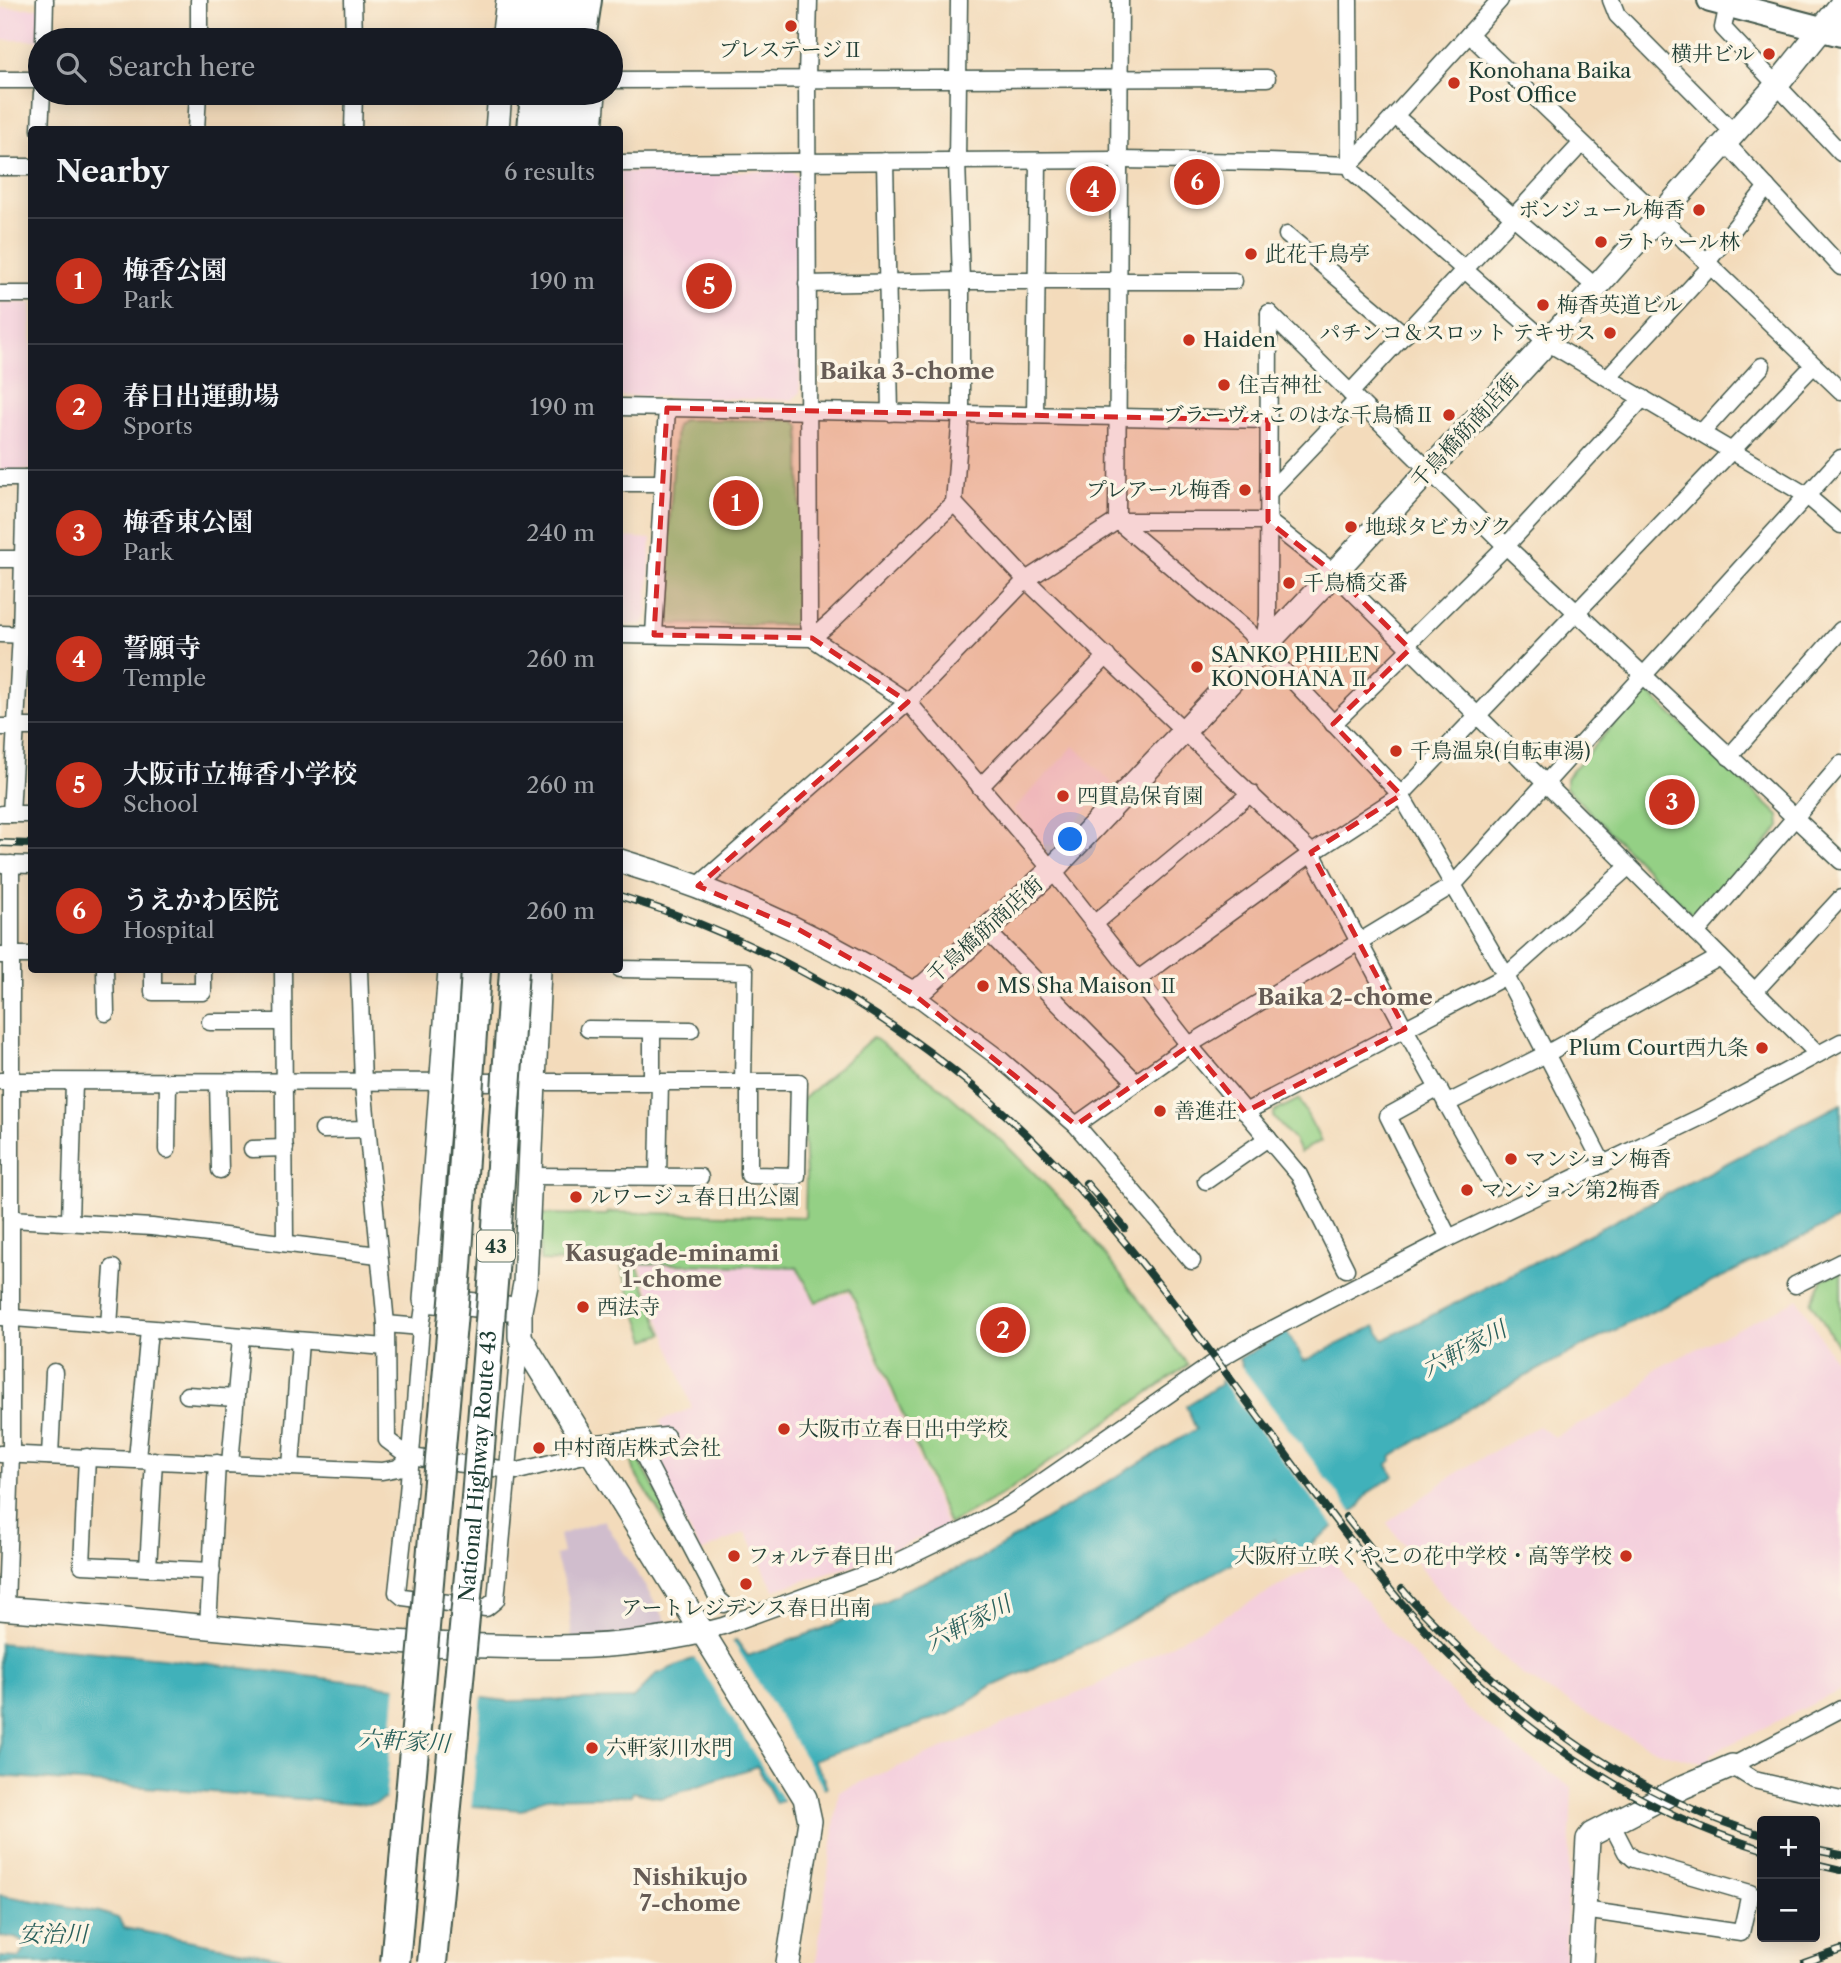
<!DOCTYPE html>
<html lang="en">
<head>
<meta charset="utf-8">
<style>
	:root { --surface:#171b24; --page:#20242c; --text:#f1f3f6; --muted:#9ea1a6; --line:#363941; --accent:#c8321e }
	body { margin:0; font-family:"Libre Caslon Text","Noto Serif JP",serif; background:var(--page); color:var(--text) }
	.controls { position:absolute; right:21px; bottom:21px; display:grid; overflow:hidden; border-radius:7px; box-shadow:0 4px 18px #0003 }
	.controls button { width:63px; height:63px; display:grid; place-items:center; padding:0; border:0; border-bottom:2px solid var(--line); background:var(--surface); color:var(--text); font:35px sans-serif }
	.you { position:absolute; left:1071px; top:840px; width:24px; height:24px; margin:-18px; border:5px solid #fff; border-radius:50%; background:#1a73e8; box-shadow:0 0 0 10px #1a73e833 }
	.badge { display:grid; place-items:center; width:46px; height:46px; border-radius:50%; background:var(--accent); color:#fff; font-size:23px; font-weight:700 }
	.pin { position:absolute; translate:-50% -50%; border:4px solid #fff; box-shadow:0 2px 7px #0006 }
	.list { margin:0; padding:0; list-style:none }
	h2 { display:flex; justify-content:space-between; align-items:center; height:91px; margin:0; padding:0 28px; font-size:30px }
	h2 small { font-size:23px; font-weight:400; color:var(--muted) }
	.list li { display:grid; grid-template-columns:46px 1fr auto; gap:21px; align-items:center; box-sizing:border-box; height:126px; padding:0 28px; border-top:2px solid var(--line) }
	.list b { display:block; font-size:26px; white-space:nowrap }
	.list p { margin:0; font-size:23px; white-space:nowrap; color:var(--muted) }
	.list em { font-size:23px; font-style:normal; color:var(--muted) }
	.icon { flex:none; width:38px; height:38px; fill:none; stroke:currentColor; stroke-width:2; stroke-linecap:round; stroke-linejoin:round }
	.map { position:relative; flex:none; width:1841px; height:1963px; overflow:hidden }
	.search { position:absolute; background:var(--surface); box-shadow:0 4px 18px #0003; left:28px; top:28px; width:595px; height:77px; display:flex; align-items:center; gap:18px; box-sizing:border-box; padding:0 24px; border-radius:38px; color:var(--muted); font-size:26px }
	.panel { position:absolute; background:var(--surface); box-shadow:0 4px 18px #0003; left:28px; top:126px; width:595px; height:847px; border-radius:7px }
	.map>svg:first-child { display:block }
	.built { fill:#f4cfdd }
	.industrial { fill:#d0bdcd }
	.green { fill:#94d085; stroke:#5a865c; stroke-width:2 }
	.water { fill:#41b1ba; stroke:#307777; stroke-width:2 }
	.pier { fill:#f3dbbb }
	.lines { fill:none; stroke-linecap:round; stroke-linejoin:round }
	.street-casing { stroke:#3f5548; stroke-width:19 }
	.secondary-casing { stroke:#3f5548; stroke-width:26 }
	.primary-casing { stroke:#3f5548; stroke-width:28 }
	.highway-casing { stroke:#3f5548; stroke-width:32 }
	.street { stroke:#fff; stroke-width:16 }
	.secondary { stroke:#fff; stroke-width:23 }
	.primary { stroke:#fff; stroke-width:24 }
	.highway { stroke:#fff; stroke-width:28 }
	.rail-casing { stroke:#1f3d34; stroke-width:8 }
	.rail { stroke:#fcf5e5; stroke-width:5; stroke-dasharray:16; stroke-linecap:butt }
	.highway-bridge-casing { stroke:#3f5548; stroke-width:32; stroke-linecap:butt }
	.highway-bridge { stroke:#fff; stroke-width:28 }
	.marked { fill:#d62828; fill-opacity:0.2; stroke:#d62828; stroke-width:5; stroke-dasharray:14 9; stroke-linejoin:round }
	.poi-dot { fill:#c8321e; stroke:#fcf5e5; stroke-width:2.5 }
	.labels { text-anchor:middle; stroke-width:7; stroke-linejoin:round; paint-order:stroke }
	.shield { fill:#fcf5e5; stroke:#617469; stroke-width:2 }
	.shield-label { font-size:19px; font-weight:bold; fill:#1f3d34 }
	.poi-label { font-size:21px; fill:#1f3d34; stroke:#fcf5e5; text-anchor:start }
	.street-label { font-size:21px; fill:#1f3d34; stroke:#fcf5e5 }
	.neighbourhood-label { font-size:23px; font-weight:bold; fill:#665c56; stroke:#fcf5e5 }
	.water-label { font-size:23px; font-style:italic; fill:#29605c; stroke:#fcf5e5 }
</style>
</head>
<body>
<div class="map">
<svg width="1841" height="1963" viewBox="0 0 1841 1963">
	<rect width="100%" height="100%" fill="#fcf5e5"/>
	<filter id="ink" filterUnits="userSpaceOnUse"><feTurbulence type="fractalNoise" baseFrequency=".0143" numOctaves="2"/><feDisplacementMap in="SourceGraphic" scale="14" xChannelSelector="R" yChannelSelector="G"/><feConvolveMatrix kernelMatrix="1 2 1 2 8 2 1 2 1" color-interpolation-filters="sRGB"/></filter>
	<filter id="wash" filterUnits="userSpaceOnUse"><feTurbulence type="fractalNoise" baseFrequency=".00686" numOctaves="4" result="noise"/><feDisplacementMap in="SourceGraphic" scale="28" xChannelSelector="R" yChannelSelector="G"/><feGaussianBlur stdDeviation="1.57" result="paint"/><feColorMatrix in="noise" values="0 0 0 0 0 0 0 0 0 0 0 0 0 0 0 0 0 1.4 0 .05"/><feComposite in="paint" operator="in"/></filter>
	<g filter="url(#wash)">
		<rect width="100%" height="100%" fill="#f3dbbb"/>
		<g class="built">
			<rect x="0" y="8" width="40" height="32"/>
			<polygon points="791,171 799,179 800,393 792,400 620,396 620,172"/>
			<rect x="0" y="303" width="31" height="167"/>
			<polygon points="620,537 651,539 647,618 641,625 620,624"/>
			<polygon points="1074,746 1112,783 1053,845 1044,845 1013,810"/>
			<polygon points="640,1265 796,1268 815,1304 849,1292 947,1527 855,1565 774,1590 746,1532 701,1552 647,1452 670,1446 660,1421 692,1408"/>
			<polygon points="1798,1299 1841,1371 1841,1690 1710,1754 1713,1760 1706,1764 1661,1752 1623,1734 1523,1676 1476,1633 1437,1589 1387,1523 1459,1471 1538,1426 1554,1437 1634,1397 1654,1370"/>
			<polygon points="1331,1558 1394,1636 1466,1708 1518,1750 1572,1788 1565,1963 816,1963 839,1791 1093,1687"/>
		</g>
		<polygon class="industrial" points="604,1520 667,1622 662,1631 572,1640 568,1596 555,1555 563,1553 559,1535"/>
		<g class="green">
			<polygon points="683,420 794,420 800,426 801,618 795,625 670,624 663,617 676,426"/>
			<polygon points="1640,694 1650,694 1779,816 1780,827 1703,916 1693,916 1566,788 1566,778"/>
			<polygon points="873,1037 945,1091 1006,1145 1071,1210 1188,1365 1006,1492 949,1524 850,1289 816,1302 797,1267 540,1261 542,1214 607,1215 608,1212 805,1217 806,1176 802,1100"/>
			<polygon points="1299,1099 1321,1141 1300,1152 1294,1140 1273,1117 1274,1112"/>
			<polygon points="621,1267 638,1268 663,1334 646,1340"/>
			<polygon points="1841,1271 1841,1352 1811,1302 1823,1279"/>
			<polygon points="636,1454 695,1564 689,1560 635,1473 631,1459"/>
		</g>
		<g class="water">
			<path d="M1841 1104V1218L1579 1348 1491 1395 1391 1457 1392 1460 1387 1464 1394 1476 1368 1493 1359 1507 1289 1561 1274 1539 1096 1640 993 1686 952 1713 813 1760 825 1779 824 1780 827 1787 776 1803 757 1766 663 1798 633 1792 631 1796 547 1798C533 1801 533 1805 522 1810L383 1799 376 1803 366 1804 0 1776V1643L163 1658 507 1701 632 1699 657 1674 736 1640 748 1656 830 1626 896 1596 901 1591 976 1561 1196 1429 1186 1406 1221 1384 1220 1381 1242 1366 1239 1359 1287 1332 1304 1361 1375 1326 1384 1340Z"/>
			<polygon points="0,1895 100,1912 118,1918 124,1928 309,1963 0,1963 0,1957 19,1958 24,1951 23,1942 15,1938 0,1936"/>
		</g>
		<g class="pier">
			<polygon points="1237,1361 1354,1515 1336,1529 1219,1377 1238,1364"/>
			<polygon points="732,1640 825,1790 785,1804 693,1655"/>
			<polygon points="396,1684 482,1695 471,1810 385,1802"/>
		</g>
	</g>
	<g filter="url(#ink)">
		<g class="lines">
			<g class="street-casing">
				<g id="street">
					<polyline points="353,0 354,40"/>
					<polyline points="809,0 807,77 809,624 812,638"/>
					<polyline points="1349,0 1350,165 1353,172 1547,342 1806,495 1841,525"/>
					<polyline points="1611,0 1617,15 1734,133"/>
					<polyline points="1728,4 1723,28 1841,153"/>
					<polyline points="1469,34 1841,391"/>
					<polyline points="44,40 45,0"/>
					<polyline points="199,40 199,0"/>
					<polyline points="0,80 40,80"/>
					<polyline points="611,80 1267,78"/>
					<polyline points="1395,116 1596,287"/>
					<polyline points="40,130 42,93"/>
					<polyline points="196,130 198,93"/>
					<polyline points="353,130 354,93"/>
					<polyline points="1725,142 1841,267"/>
					<polyline points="885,161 890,413"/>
					<polyline points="620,163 1119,160 1268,162 1350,165"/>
					<polyline points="1350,165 1500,0"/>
					<polyline points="0,167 32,167"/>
					<polyline points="1287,235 1405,335"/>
					<polyline points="1707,262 1767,187"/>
					<polyline points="807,284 961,281 1234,281"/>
					<polyline points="0,294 32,294"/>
					<polyline points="1269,313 1506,546 1841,861"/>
					<polyline points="1608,377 1711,266"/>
					<polyline points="1350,393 1582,143"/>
					<polyline points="620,407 1268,420"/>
					<polyline points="1035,415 1038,161"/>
					<polyline points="1702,432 1762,366"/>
					<polyline points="0,478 32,478"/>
					<polyline points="620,483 662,483"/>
					<polyline points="1268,493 1357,400"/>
					<polyline points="954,503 1026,580 1312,853 1405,1029 1493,1187"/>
					<polyline points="1117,521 1249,632 1263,649 1401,795 1506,976 1603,1164"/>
					<polyline points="1117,521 1120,0"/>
					<polyline points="0,559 32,559"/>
					<polyline points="0,634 29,635"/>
					<polyline points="620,635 812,638 908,702 1052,870 1189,1045 1299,1175 1346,1269"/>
					<polyline points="654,635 667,408"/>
					<polyline points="812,638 832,621 954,503 961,414 961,281 957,161 959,0"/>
					<polyline points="1406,645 1506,546 1643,398"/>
					<polyline points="1263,647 1268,616 1269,313"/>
					<polyline points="1333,724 1410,649"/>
					<polyline points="0,727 32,727"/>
					<polyline points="1729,757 1841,630"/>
					<polyline points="980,787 1107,656"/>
					<polyline points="2,814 32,814"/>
					<polyline points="11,814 21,634 25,478"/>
					<polyline points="0,864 32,865"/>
					<polyline points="698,886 908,702 1026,580 1117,521 1268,521 1334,573 1818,1054"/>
					<polyline points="1094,924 1251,793"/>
					<polyline points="986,930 1135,1081"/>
					<polyline points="1696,933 1841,764"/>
					<polyline points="0,955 32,955"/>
					<polyline points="620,969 745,971 743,1082"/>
					<polyline points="105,970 106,1013"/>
					<polyline points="153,970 153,992 203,992 203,970"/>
					<polyline points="283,970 285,1242"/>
					<polyline points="359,970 363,1083 386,1324 387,1440 410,1457 518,1471 592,1453"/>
					<polyline points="1137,980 1312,853 1401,795 1813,366"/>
					<polyline points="1755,991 1841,898"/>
					<polyline points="912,993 1000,1059 1076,1125 1192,1261"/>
					<polyline points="210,1022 283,1022"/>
					<polyline points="588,1029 691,1030"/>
					<path d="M0 1081C266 1082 533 1082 799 1082L797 1176 749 1175V1082"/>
					<polyline points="218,1082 220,1170"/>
					<polyline points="652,1082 652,1030"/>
					<polyline points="1439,1088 1388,1116 1449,1238"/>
					<polyline points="1446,1104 1546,1054 1720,957"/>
					<polyline points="1245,1112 1506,976 1628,867"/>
					<polyline points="1076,1125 1189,1045 1453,885 1841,458"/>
					<polyline points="323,1130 367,1129"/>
					<polyline points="252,1149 285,1148"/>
					<polyline points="167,1150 168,1082"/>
					<polyline points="658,1175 660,1082"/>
					<polyline points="529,1176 700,1177"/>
					<polyline points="1206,1181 1268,1138"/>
					<polyline points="11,1219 152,1227 378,1255"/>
					<polyline points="70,1221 74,1082"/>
					<polyline points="1795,1285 1841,1262"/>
					<polyline points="425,1300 421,1327 408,1493 397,1592 403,1597 486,1608 496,1600 520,1337"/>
					<polyline points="1,1317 386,1347"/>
					<polyline points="386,1324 421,1327"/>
					<polyline points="109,1326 113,1268"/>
					<polyline points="187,1395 236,1398"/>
					<polyline points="635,1439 719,1600 724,1604"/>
					<polyline points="587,1444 666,1436"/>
					<polyline points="0,1454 382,1471 398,1468 410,1457"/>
					<polyline points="50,1456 54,1372"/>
					<polyline points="87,1457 82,1565 212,1571"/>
					<polyline points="137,1459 149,1330"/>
					<polyline points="230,1464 241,1337"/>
					<polyline points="291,1467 300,1341"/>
					<polyline points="148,1568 154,1460"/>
					<polyline points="6,1608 11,1454 11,864"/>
					<polyline points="208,1626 217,1463"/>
					<polyline points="704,1631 723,1626 891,1565 966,1529 1009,1505 1224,1356 1255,1338 1449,1238 1701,1117 1841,1042"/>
					<polyline points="1732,1766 1841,1709"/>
					<polyline points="1732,1766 1754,1780 1841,1800"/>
					<polyline points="1584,1910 1741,1933 1750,1893 1634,1859 1626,1852 1611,1823"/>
				</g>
			</g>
			<g class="secondary-casing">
				<g id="secondary">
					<polyline points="503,40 508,0"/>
					<polyline points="497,130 500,93"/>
					<polyline points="591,130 594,93"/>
					<path d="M620 861C723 891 820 937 912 993L925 986 1052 870 1334 573 1540 350 1776 86 1841 5"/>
					<polyline points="450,970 425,1300 507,1308"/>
					<polyline points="539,970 525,1284 520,1310 520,1337 805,1798 810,1821 788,1963"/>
					<path d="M0 1608C143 1619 286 1637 429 1644 523 1648 612 1652 704 1631"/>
					<polyline points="1581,1963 1588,1839 1592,1834 1683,1787 1732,1766"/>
				</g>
			</g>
			<g class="primary-casing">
				<polyline id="primary" points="1710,0 1841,34"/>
			</g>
			<g class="highway-casing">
				<g id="highway">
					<polyline points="520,40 522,0"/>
					<polyline points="540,40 543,0"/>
					<polyline points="561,40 565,0"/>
					<polyline points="581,40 587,0"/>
					<polyline points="532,130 535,93"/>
					<polyline points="554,130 557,93"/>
					<polyline points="575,130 578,93"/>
				</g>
			</g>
			<use href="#street" class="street"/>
			<use href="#secondary" class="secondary"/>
			<use href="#primary" class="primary"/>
			<use href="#highway" class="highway"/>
			<g class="rail-casing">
				<g id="rail">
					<polyline points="0,843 32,844"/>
					<path d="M620 896C785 946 938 1040 1057 1165 1149 1263 1227 1375 1307 1483 1350 1540 1393 1597 1442 1648 1530 1739 1641 1812 1762 1849"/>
					<polyline points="1086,1183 1125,1228"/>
					<polyline points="1346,1517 1381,1561"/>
					<path d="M1402 1589C1421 1612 1444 1633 1465 1654 1549 1734 1650 1801 1762 1835"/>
					<polyline points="1815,1850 1841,1855"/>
					<polyline points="1815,1864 1841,1870"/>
					<polyline points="1804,1963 1841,1950"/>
				</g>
			</g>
			<use href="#rail" class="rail"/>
			<g class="highway-bridge-casing">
				<g id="highway-bridge">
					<polyline points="395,1963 457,1268 476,970"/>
					<path id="s1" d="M432 1963 474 1523 494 1271 514 970"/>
				</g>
			</g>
			<use href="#highway-bridge" class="highway-bridge"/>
		</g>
	</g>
	<path class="marked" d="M667 408 1268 420V521L1334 573 1410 649 1333 724 1401 795 1311 852 1405 1029 1245 1112 1190 1045 1076 1125 912 993 796 928 698 886 908 702 812 638 654 635Z"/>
	<g class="poi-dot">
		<circle cx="791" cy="26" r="7"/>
		<circle cx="1769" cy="54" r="7"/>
		<circle cx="1454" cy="83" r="7"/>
		<circle cx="1699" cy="210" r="7"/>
		<circle cx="1601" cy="242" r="7"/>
		<circle cx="1251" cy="254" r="7"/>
		<circle cx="1543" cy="305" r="7"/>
		<circle cx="1610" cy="333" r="7"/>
		<circle cx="1189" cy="340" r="7"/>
		<circle cx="1224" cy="385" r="7"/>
		<circle cx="1449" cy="415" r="7"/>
		<circle cx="1245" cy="490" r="7"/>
		<circle cx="1351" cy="527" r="7"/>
		<circle cx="1289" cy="583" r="7"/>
		<circle cx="1197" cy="667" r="7"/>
		<circle cx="1396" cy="751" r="7"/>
		<circle cx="1063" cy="796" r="7"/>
		<circle cx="983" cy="986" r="7"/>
		<circle cx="1762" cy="1048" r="7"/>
		<circle cx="1160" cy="1111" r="7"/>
		<circle cx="1511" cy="1159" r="7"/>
		<circle cx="1467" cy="1190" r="7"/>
		<circle cx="576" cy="1197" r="7"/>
		<circle cx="583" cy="1307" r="7"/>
		<circle cx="784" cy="1429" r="7"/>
		<circle cx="539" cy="1448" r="7"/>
		<circle cx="734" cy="1556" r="7"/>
		<circle cx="1626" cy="1556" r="7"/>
		<circle cx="746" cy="1584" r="7"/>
		<circle cx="592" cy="1748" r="7"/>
	</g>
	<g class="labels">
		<rect class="shield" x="477" y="1230.5" width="38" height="31" rx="5"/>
		<g class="shield-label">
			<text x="496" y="1253">43</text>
		</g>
		<g class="poi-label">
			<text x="791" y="57" text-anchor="middle">プレステージⅡ</text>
			<text x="1755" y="61" text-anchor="end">横井ビル</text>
			<text x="1468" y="78">Konohana Baika<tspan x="1468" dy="24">Post Office</tspan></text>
			<text x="1685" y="217" text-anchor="end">ボンジュール梅香</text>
			<text x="1615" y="249">ラトゥール林</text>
			<text x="1265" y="261">此花千鳥亭</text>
			<text x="1557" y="312">梅香英道ビル</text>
			<text x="1596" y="340" text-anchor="end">パチンコ＆スロット テキサス</text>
			<text x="1203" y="347">Haiden</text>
			<text x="1238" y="392">住吉神社</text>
			<text x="1435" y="422" text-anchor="end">ブラーヴォこのはな千鳥橋Ⅱ</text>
			<text x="1231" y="497" text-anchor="end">プレアール梅香</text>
			<text x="1365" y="534">地球タビカゾク</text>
			<text x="1303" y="590">千鳥橋交番</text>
			<text x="1211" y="662">SANKO PHILEN<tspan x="1211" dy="24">KONOHANA Ⅱ</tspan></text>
			<text x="1410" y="758">千鳥温泉(自転車湯)</text>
			<text x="1077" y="803">四貫島保育園</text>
			<text x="997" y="993">MS Sha Maison Ⅱ</text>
			<text x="1748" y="1055" text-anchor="end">Plum Court西九条</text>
			<text x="1174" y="1118">善進荘</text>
			<text x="1525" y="1166">マンション梅香</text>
			<text x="1481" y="1197">マンション第2梅香</text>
			<text x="590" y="1204">ルワージュ春日出公園</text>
			<text x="597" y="1314">西法寺</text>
			<text x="798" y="1436">大阪市立春日出中学校</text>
			<text x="553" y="1455">中村商店株式会社</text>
			<text x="748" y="1563">フォルテ春日出</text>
			<text x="1612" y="1563" text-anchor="end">大阪府立咲くやこの花中学校・高等学校</text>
			<text x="746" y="1615" text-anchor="middle">アートレジデンス春日出南</text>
			<text x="606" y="1755">六軒家川水門</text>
		</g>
		<g class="street-label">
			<text transform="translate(1465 431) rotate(-47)" y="7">千鳥橋筋商店街</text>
			<text transform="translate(985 930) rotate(-42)" y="7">千鳥橋筋商店街</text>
			<text dy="7" stroke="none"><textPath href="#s1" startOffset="499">National Highway Route 43</textPath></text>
		</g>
		<g class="neighbourhood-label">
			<text x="907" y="379">Baika 3-chome</text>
			<text x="1345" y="1005">Baika 2-chome</text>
			<text x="672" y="1261">Kasugade-minami<tspan x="672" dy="26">1-chome</tspan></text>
			<text x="690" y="1885">Nishikujo<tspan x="690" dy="26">7-chome</tspan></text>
		</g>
		<g class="water-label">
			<text transform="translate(1464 1349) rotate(-28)" y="8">六軒家川</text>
			<text transform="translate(968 1623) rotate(-27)" y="8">六軒家川</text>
			<text transform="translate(404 1741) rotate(3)" y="8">六軒家川</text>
			<text x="53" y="1942">安治川</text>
		</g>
	</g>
</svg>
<div class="controls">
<button>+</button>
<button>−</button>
</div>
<div class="you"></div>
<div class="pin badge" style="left:736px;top:503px">1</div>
<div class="pin badge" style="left:1003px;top:1330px">2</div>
<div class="pin badge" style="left:1672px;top:802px">3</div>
<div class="pin badge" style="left:1093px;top:189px">4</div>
<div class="pin badge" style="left:709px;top:286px">5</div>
<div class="pin badge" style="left:1197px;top:182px">6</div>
<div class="search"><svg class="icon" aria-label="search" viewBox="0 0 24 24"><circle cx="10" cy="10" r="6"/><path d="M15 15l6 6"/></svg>Search here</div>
<section class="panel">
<h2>Nearby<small>6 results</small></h2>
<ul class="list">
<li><span class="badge">1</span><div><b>梅香公園</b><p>Park</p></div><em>190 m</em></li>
<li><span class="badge">2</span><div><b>春日出運動場</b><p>Sports</p></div><em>190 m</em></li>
<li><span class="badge">3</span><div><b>梅香東公園</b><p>Park</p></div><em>240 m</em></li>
<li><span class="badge">4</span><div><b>誓願寺</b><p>Temple</p></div><em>260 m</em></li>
<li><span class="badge">5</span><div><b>大阪市立梅香小学校</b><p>School</p></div><em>260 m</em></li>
<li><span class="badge">6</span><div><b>うえかわ医院</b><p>Hospital</p></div><em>260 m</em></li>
</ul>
</section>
</div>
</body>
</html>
